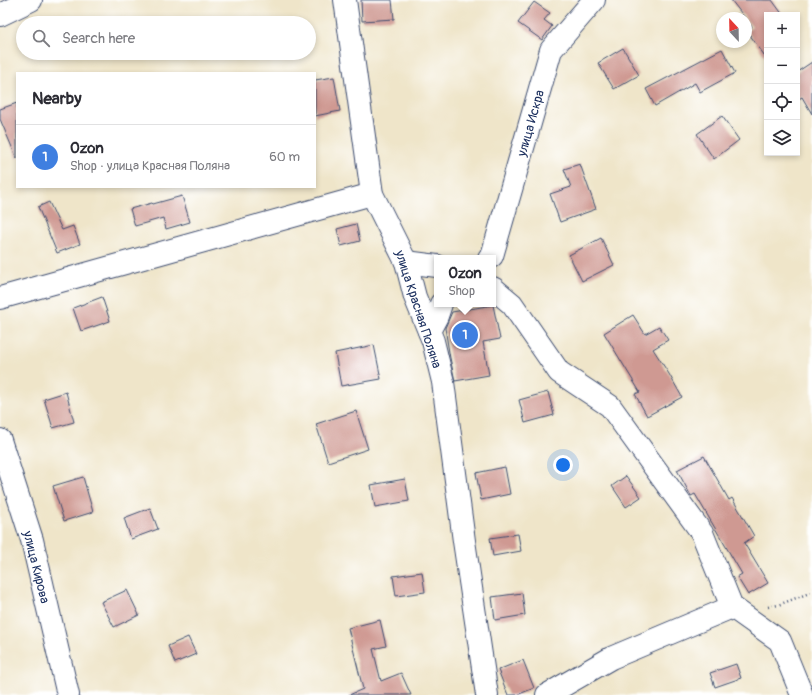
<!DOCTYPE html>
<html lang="en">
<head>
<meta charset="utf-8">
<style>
	:root { --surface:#fff; --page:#f7f7f7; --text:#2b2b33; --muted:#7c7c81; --line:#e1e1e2; --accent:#0b8043 }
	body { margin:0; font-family:Pangolin,sans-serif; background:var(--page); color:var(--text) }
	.controls { position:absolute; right:12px; top:12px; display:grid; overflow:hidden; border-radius:0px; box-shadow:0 2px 6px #0003 }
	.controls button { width:36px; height:36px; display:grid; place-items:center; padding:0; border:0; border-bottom:1px solid var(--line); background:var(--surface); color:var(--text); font:20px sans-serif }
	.compass { position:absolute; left:716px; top:12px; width:36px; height:36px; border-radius:50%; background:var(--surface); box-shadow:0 2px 6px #0003; rotate:338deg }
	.you { position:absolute; left:563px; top:465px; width:14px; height:14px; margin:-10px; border:3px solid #fff; border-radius:50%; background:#1a73e8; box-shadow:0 0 0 6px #1a73e833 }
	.badge { display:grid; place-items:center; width:26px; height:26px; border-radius:50%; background:var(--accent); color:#fff; font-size:13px; font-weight:700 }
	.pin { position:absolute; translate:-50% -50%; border:2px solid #fff; box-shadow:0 1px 4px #0006 }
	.popup { position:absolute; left:434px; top:255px; width:62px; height:52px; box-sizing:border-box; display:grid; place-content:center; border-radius:0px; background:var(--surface); filter:drop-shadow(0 1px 3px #0005); font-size:13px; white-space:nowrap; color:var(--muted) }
	.popup b { font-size:15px; color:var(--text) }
	.popup::after { content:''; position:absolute; left:50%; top:100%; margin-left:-8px; border:8px solid transparent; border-top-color:var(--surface) }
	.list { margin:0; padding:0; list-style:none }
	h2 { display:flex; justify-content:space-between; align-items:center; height:52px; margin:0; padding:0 16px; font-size:17px }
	h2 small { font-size:13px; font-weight:400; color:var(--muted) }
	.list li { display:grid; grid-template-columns:26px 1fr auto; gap:12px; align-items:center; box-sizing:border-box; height:64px; padding:0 16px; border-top:1px solid var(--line) }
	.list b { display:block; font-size:15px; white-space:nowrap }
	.list p { margin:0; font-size:13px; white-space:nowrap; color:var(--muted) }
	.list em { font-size:13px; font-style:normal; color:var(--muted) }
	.icon { flex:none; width:22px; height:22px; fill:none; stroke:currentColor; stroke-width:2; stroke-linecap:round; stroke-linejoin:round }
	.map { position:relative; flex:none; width:812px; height:695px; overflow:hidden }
	.search { position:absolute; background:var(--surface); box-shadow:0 2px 6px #0003; left:16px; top:16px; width:300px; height:44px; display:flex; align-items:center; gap:10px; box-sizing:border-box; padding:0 14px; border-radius:22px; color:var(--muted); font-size:15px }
	.panel { position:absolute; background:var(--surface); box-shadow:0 2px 6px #0003; left:16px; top:72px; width:300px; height:116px; border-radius:0px }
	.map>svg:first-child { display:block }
	.building { fill:#cf9992 }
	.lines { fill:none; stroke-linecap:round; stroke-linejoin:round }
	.minor-casing { stroke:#3b4a6e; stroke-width:24 }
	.path { stroke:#3b4a6e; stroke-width:2.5; stroke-dasharray:1 3; stroke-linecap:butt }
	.minor { stroke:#fff; stroke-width:22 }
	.labels { text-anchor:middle; stroke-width:3; stroke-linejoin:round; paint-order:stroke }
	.street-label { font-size:13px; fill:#1b2f5e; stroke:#fff }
</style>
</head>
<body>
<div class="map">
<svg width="812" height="695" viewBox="0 0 812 695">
	<rect width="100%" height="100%" fill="#fff"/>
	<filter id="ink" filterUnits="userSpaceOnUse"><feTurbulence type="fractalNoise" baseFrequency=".025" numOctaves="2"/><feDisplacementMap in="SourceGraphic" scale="8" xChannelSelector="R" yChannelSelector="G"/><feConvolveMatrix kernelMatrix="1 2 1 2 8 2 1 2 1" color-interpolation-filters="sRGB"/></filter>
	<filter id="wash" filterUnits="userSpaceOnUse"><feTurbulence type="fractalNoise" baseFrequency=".012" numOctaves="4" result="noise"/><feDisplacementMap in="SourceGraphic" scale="16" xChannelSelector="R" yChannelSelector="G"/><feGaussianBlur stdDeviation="0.9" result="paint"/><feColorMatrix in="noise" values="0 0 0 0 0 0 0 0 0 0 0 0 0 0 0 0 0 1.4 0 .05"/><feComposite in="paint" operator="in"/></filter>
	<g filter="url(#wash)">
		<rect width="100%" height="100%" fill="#efe5c9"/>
		<g id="blocks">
			<g class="building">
				<polygon points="361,0 392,0 394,19 362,21"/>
				<polygon points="731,0 772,0 783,15 767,15 767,59 747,31 752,27"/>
				<polygon points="534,2 550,13 544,20 552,26 542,40 518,23"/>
				<polygon points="623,48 639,75 614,89 598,63"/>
				<polygon points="722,49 735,73 700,92 695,83 655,106 646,89"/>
				<polygon points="812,62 812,114 802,97 797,100 797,72"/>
				<polygon points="334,77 340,111 315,116 315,80"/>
				<polygon points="17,103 17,159 0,119 0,109"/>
				<polygon points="722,116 739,140 714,159 697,134"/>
				<polygon points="580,164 596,209 560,222 550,194 571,187 564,169"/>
				<polygon points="182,196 190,222 166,229 163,218 135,226 130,209 152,203 153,204"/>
				<polygon points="49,202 62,230 73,226 80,244 57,253 38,207"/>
				<polygon points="356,224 360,241 341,246 337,229"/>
				<polygon points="601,238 614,265 582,281 569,255"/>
				<polygon points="102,297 110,321 81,331 73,308"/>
				<polygon points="493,305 500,339 483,342 489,375 455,381 450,358 445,328 452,312"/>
				<polygon points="633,315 645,334 659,326 668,340 653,349 669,374 682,397 647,416 635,394 640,392 604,333"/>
				<polygon points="374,345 381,379 341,386 335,353"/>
				<polygon points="66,392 74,422 53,428 44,399"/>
				<polygon points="548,392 554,415 525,423 519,400"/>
				<polygon points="356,411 368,449 328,462 316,424"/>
				<polygon points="704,456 729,500 732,498 754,536 744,543 768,583 748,595 737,577 742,574 695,494 691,496 677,470"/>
				<polygon points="505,467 510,494 481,500 476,473"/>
				<polygon points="626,476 641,497 626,507 612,486"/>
				<polygon points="83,477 93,512 64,521 53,486"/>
				<polygon points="405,479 409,501 375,507 371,485"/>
				<polygon points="150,508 158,529 131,539 124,518"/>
				<polygon points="518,534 521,551 493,556 490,538"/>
				<polygon points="422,572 425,592 396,596 393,576"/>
				<polygon points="127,590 139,615 114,627 101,602"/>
				<polygon points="522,593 525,615 495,620 492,597"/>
				<polygon points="380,620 386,646 373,649 381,681 401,673 411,695 349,695 363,689 348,628"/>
				<polygon points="188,637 196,654 175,663 168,646"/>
				<polygon points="523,660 534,688 517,695 508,695 498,670"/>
				<polygon points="736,664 741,678 715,687 710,673"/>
			</g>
		</g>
	</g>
	<g filter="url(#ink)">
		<use href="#blocks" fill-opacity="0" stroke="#3b4a6e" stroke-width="1"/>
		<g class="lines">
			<g class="minor-casing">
				<g id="minor">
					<polyline points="345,0 372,194 406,262 415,297 433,341 443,382 464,541 487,695"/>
					<polyline points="0,15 31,0"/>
					<polyline points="489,258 492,256 551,50 594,0"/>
					<polyline points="406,262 437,266"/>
					<polyline points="493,288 512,304 559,372 610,406 702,533 732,607 780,641 802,695"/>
					<polyline points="0,298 372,194"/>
					<polyline points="429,331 437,316 441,304"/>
					<polyline points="0,440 32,540 68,695"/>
					<polyline points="547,695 611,658 732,607"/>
				</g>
			</g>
			<polyline class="path" points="768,607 778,605 812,592"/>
			<use href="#minor" class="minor"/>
		</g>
	</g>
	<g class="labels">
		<g class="street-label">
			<text transform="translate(530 123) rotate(-74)" y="5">улица Искра</text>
			<text transform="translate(419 309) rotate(72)" y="5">улица Красная Поляна</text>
			<text transform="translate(37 567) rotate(76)" y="5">улица Кирова</text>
		</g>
	</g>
</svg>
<div class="controls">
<button>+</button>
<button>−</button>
<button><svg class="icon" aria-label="locate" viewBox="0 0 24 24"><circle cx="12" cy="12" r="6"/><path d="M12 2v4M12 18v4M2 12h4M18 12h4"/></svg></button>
<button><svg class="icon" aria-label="layers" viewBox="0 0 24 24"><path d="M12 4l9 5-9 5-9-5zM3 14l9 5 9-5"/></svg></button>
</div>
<svg class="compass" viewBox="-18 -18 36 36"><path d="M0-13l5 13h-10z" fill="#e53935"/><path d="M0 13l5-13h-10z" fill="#7c7c81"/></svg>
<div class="you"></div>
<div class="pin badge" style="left:465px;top:335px;background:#3f7fe0">1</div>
<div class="popup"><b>Ozon</b>Shop</div>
<div class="search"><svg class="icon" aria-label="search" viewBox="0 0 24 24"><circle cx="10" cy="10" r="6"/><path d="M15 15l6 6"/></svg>Search here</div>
<section class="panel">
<h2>Nearby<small></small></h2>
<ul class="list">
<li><span class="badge" style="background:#3f7fe0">1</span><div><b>Ozon</b><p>Shop · улица Красная Поляна</p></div><em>60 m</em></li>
</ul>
</section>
</div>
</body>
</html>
